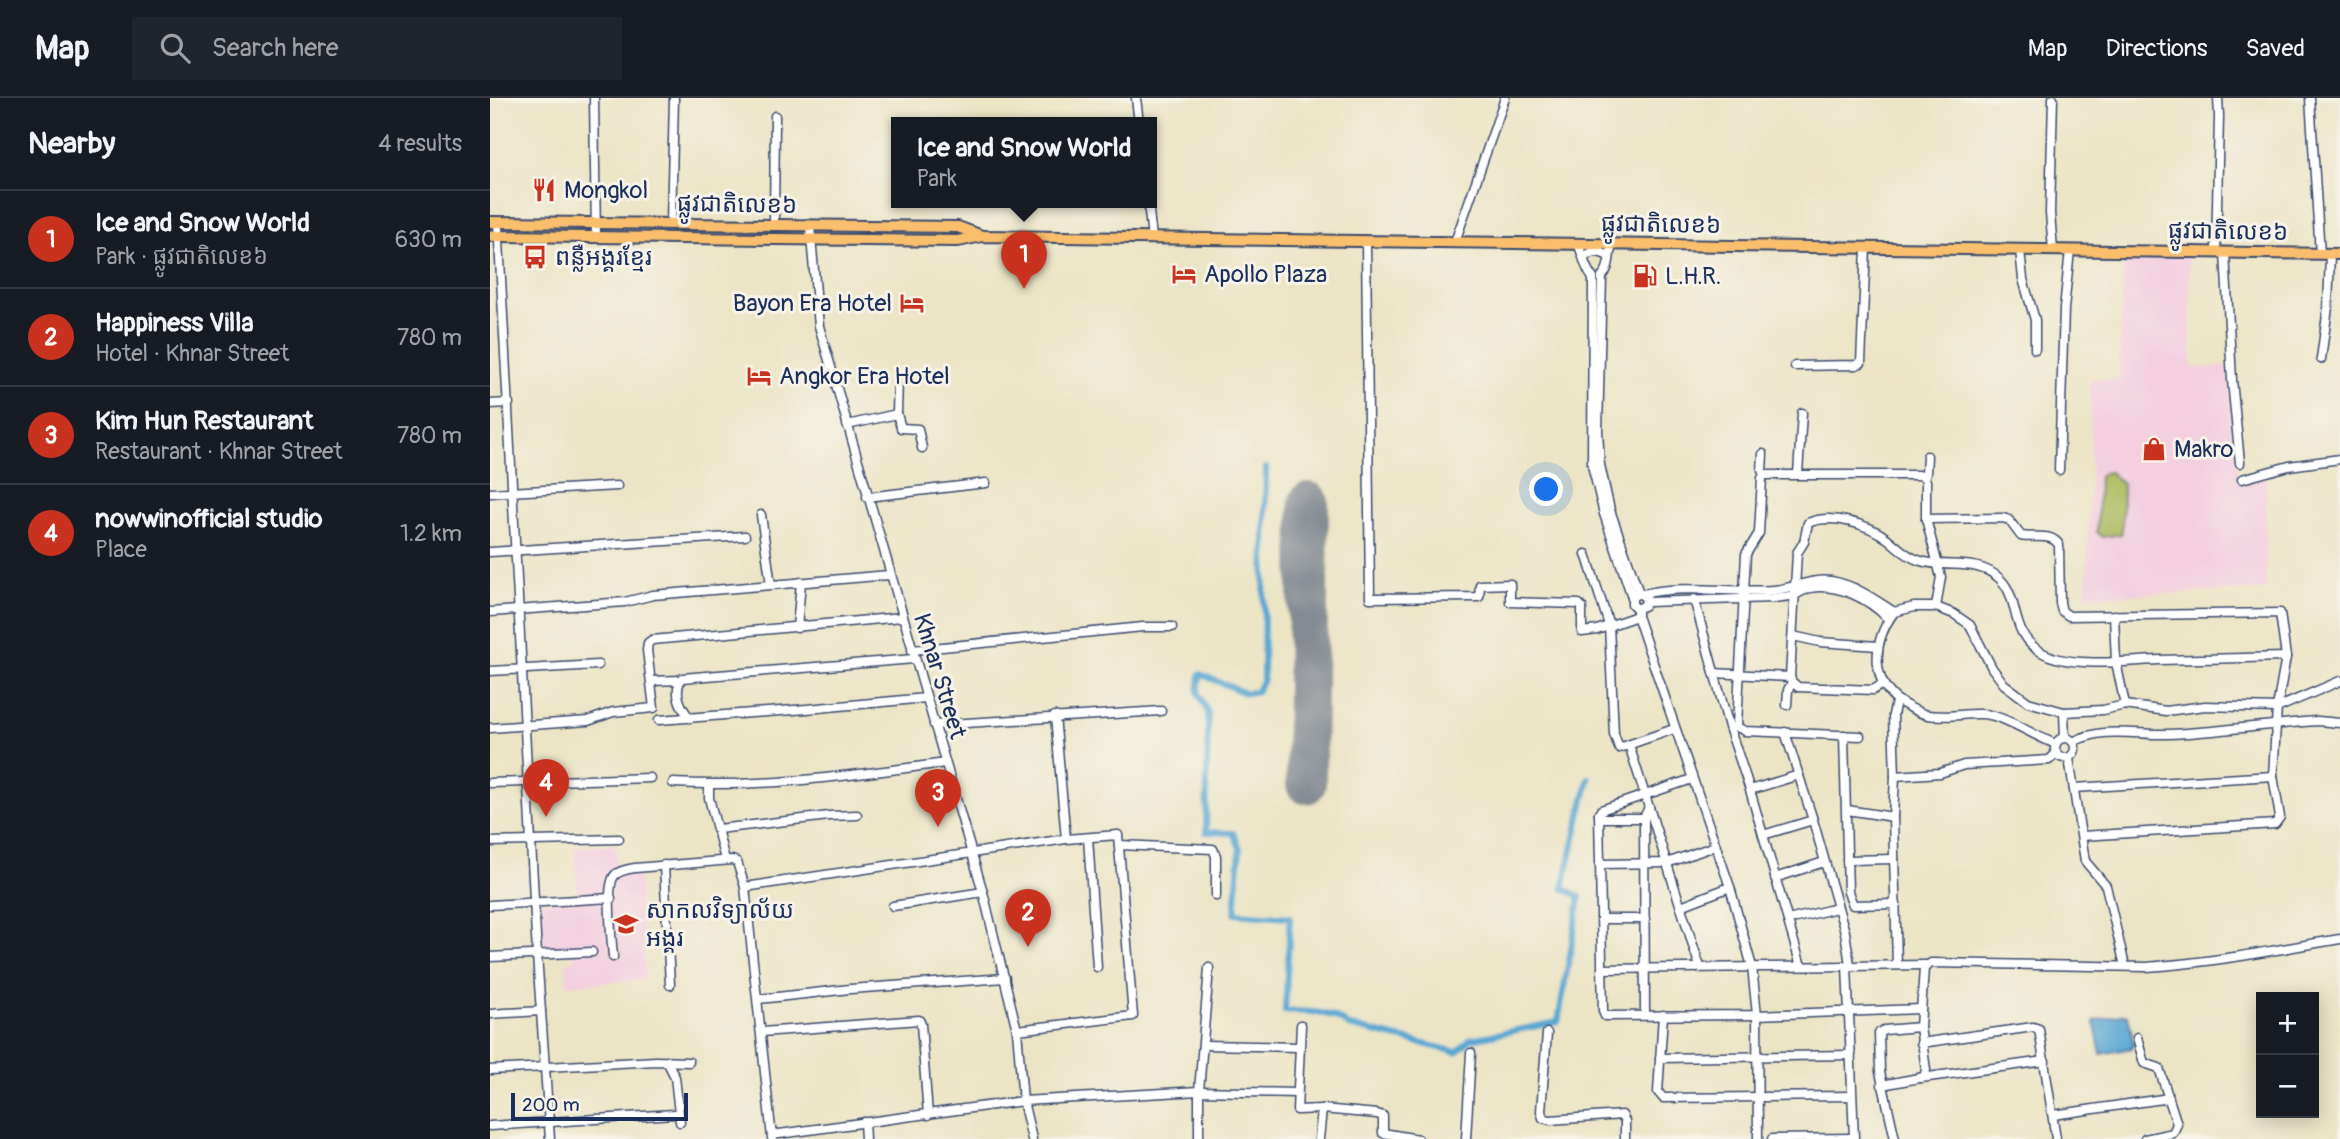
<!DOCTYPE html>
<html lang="en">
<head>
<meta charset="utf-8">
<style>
	:root { --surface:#171b24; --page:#20242c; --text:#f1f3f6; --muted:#9ea1a6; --line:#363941; --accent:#c8321e }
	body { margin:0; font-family:Pangolin,"Noto Sans Khmer",sans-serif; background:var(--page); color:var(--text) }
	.controls { position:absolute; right:21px; bottom:21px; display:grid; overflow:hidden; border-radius:0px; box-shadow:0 4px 18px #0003 }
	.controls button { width:63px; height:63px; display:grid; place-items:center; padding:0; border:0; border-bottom:2px solid var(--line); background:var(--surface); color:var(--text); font:35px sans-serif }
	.scale { position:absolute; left:21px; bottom:18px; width:177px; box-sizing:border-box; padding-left:7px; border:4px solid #1b2f5e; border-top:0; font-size:19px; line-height:24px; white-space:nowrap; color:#1b2f5e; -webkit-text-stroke:5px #f7f3e8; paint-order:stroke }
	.you { position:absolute; left:1057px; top:392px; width:24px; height:24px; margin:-18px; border:5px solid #fff; border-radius:50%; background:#1a73e8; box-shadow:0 0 0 10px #1a73e833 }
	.badge { display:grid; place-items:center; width:46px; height:46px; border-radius:50%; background:var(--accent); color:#fff; font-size:23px; font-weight:700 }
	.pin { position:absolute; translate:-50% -58px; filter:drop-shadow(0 2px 4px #0008) }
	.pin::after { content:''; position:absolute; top:37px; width:24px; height:21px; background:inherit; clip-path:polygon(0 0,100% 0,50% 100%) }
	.popup { position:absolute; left:401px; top:19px; width:266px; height:91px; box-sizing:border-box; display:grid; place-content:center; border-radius:0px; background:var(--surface); filter:drop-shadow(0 2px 5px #0005); font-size:23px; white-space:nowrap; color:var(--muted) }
	.popup b { font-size:26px; color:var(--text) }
	.popup::after { content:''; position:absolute; left:50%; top:100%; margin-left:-14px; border:14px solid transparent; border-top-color:var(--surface) }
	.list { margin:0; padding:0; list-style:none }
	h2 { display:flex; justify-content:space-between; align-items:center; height:91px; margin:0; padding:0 28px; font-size:30px }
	h2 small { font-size:23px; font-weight:400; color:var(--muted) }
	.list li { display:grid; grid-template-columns:46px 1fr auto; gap:21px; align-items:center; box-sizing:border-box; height:98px; padding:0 28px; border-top:2px solid var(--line) }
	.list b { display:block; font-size:26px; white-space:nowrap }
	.list p { margin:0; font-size:23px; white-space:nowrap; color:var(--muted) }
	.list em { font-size:23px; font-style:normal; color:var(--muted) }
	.icon { flex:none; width:38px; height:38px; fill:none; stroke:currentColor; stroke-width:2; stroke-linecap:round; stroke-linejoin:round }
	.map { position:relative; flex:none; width:1850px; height:1041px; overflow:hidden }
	header { display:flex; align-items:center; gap:42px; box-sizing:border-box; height:98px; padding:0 35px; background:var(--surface); border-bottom:2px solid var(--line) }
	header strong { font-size:33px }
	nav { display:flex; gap:38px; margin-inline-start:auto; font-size:24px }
	.search { width:490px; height:63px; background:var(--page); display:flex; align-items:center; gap:18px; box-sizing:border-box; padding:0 24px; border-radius:0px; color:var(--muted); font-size:26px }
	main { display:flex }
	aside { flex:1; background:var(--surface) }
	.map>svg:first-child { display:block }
	.built { fill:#f3cfe0 }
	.green { fill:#abbb5f; stroke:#63755e; stroke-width:2 }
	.water { fill:#5aa7d3; stroke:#3a6b98; stroke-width:2 }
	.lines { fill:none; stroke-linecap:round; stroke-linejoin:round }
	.canal { stroke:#5aa7d3; stroke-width:6 }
	.runway { stroke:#838a92; stroke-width:40 }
	.minor-casing { stroke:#3a4a6d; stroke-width:11 }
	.highway-casing { stroke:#3a4a6d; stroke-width:14 }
	.minor { stroke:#fff; stroke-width:8 }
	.highway { stroke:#f9bf6d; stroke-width:10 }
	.labels { text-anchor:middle; stroke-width:6; stroke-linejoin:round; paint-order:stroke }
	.poi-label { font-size:24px; fill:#1b2f5e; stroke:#f7f3e8; text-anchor:start }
	.street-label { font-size:24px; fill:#1b2f5e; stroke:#f7f3e8 }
</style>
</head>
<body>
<header>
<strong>Map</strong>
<div class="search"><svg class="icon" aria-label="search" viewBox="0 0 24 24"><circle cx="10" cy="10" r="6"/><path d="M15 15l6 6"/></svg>Search here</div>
<nav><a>Map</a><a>Directions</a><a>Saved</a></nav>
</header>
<main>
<aside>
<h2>Nearby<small>4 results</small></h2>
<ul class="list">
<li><span class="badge">1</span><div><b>Ice and Snow World</b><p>Park · ផ្លូវជាតិលេខ៦</p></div><em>630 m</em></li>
<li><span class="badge">2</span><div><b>Happiness Villa</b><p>Hotel · Khnar Street</p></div><em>780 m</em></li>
<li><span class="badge">3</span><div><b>Kim Hun Restaurant</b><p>Restaurant · Khnar Street</p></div><em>780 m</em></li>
<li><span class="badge">4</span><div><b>nowwinofficial studio</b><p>Place</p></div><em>1.2 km</em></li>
</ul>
</aside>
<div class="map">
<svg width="1850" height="1041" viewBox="0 0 1850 1041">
	<rect width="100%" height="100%" fill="#f7f3e8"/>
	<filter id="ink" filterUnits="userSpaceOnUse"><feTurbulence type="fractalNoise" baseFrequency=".0143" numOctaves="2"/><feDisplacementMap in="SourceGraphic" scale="14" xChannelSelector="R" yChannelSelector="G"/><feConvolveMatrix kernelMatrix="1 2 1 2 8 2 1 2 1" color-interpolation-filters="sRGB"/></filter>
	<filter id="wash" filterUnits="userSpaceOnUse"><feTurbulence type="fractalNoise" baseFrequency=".00686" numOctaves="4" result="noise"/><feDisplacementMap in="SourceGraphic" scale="28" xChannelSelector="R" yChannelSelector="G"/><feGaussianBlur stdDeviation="1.57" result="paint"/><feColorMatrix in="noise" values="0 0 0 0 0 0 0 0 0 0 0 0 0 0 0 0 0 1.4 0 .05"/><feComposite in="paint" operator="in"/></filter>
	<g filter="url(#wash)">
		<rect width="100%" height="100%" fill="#ebe4c5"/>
		<g class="built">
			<polygon points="1633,157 1699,158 1702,270 1738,268 1749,385 1776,377 1776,492 1596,498 1601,351 1600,281 1629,281"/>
			<polygon points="125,747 128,770 148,770 155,882 77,887 76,864 84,863 84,856 48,856 45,804 88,801 84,750"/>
		</g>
		<polygon class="green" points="1620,374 1633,387 1632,432 1631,436 1612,439 1607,434 1609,379 1613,375"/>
		<polygon class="water" points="1634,916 1638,917 1644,947 1641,950 1611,956 1604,923"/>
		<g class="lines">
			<path class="canal" d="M776 370 773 582 766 594 755 595 710 576 708 595 718 615 716 734 743 735 750 750 745 815 800 819 795 913C819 914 840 912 859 928L967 954 981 941 1068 924 1090 799 1073 790 1099 680"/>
			<polyline class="runway" points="816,686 819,404"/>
		</g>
	</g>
	<g filter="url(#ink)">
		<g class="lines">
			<g class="minor-casing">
				<g id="minor">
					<polyline points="104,0 106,139"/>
					<polyline points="646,0 649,25"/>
					<polyline points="1820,0 1830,156"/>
					<polyline points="658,105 662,140"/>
					<polyline points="8,124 47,857 60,1041"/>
					<polyline points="181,126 184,0"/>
					<polyline points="284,127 285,18"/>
					<polyline points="320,128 329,228 493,794 527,932 533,1003 542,1041"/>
					<polyline points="876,143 880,500 989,499 990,487 1020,486 1020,504 1089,506 1092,509 1092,534 1107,532 1147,518"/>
					<polyline points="965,144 1015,0"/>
					<path d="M1088 146C1094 158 1094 170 1103 180L1102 367 1114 416 1142 499V506L1147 511 1155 507 1156 500 1149 495 1142 499"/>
					<path d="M1122 147C1118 159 1121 169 1112 179L1108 332 1110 367 1120 412 1149 495"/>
					<polyline points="1530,152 1533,181 1545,222 1545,251"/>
					<polyline points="1563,152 1560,115 1563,0"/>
					<polyline points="1726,154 1729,18 1728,0"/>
					<polyline points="1735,154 1742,282 1750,365"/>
					<path d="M1094 158C1103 153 1109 153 1118 158"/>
					<polyline points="1831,261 1838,209 1840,156"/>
					<polyline points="1305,268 1366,267 1371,265 1376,150"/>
					<polyline points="0,306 19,305"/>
					<polyline points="407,316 408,280"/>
					<polyline points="357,327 407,316 411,330 428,331 432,350"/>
					<polyline points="1437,358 1436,375 1434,379 1436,383 1436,421 1451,479 1446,509"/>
					<polyline points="1569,372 1574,211 1580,152"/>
					<polyline points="1308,376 1312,315"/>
					<polyline points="1274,377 1429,377 1434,379"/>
					<polyline points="1752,381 1799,368 1850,361"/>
					<polyline points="0,395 127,388"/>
					<polyline points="377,399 496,385"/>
					<polyline points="271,417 281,487"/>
					<path d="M1436 421 1513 420 1519 422 1531 438C1545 441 1561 434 1569 447L1570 505 1572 513 1579 518 1790 515 1796 559 1787 610 1783 678 1790 719 1785 726 1592 738"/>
					<polyline points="0,454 255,438"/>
					<polyline points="1096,456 1119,527 1124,636 1129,650 1184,631"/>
					<path d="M1153 496C1195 486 1241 495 1283 492 1303 491 1321 480 1341 483 1365 487 1384 501 1404 514L1424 509H1446L1464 516 1480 527 1502 570 1514 586 1538 604 1574 614 1613 612 1635 607 1676 613 1715 608 1787 610 1850 583"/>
					<polyline points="1204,501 1239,629 1260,692 1311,868"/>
					<path d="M1157 504 1283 500C1290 499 1298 499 1305 497 1310 495 1314 491 1320 490 1348 485 1380 501 1398 521"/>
					<polyline points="1147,511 1147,518 1240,789 1262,869 1267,917 1268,1041"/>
					<polyline points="0,514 135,504 163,497 399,477"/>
					<path d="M1404 514C1381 546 1379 590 1419 609 1425 612 1431 616 1438 617 1458 620 1474 615 1492 616 1515 617 1543 638 1566 646"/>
					<polyline points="1624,517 1626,564 1635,607"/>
					<polyline points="307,530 311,484"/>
					<polyline points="1303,538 1330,544 1388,548"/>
					<polyline points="422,552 653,529 682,529"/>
					<polyline points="0,573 108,567"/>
					<polyline points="1224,575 1300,579"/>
					<polyline points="161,583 190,582"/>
					<polyline points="1302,584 1308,589 1383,592 1393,586"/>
					<polyline points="1406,603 1403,617 1405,678 1403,719 1407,867"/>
					<path d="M1297 607 1298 592 1302 584 1300 579 1307 455 1314 444 1318 425C1342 415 1378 426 1398 441 1408 449 1416 458 1428 462 1455 472 1486 459 1509 480 1532 501 1517 536 1553 555 1580 570 1638 563 1669 562 1711 561 1754 560 1796 559"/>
					<polyline points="1574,614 1575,640"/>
					<polyline points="565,618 576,741"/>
					<path d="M200 620C190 609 183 593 192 580L424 561"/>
					<polyline points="169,622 317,611 436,600"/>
					<polyline points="444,627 671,613"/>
					<polyline points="1247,627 1256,456 1269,435 1272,380 1274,377 1272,372 1273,356"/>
					<polyline points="1245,628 1255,633 1370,638"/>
					<polyline points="0,630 98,623 123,614 164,610 157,552 158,545 162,542 412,519"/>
					<polyline points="1295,634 1323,722 1355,834 1360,867"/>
					<polyline points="1354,637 1358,794 1363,807 1406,806"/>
					<circle cx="1575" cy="650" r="10"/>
					<path d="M1583 644C1614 628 1645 637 1678 636 1728 634 1778 626 1828 623L1850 625"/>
					<polyline points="1139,647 1210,869"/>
					<polyline points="1579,660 1595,763 1616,788 1635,868"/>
					<polyline points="1405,678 1450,675 1474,667 1559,662 1566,656"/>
					<polyline points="0,685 160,680"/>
					<path d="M183 685C274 690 365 677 455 665"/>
					<polyline points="219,687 219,700 235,762"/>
					<polyline points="1584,690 1783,678"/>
					<polyline points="1260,692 1309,677"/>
					<polyline points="1357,712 1403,719"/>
					<polyline points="1109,716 1113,913 1115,918 1267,917 1431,911"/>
					<polyline points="1109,716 1111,712 1202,681"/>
					<polyline points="1109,716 1114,720 1154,720"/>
					<polyline points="228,731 339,718 367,717"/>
					<polyline points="1273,737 1323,722"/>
					<polyline points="598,740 607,869"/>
					<polyline points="0,744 129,741"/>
					<polyline points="629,747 723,751 726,758 726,798"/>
					<polyline points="1357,762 1404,761"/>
					<polyline points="1111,766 1177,765 1225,748"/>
					<polyline points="174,767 180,887"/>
					<polyline points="1285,780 1334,764"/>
					<polyline points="255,789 576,741 628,737 643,918 527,932"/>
					<polyline points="0,807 121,800"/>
					<polyline points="403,808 493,794"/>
					<polyline points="1191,808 1240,789"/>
					<polyline points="1111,821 1155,821"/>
					<polyline points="1298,822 1347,810"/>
					<polyline points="0,859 102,854"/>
					<path d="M123 859C122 844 115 787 125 777 130 772 139 771 145 770L242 762 247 764 255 789 282 1040"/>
					<polyline points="1357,867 1364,1041"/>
					<polyline points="1112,871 1436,867"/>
					<polyline points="269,901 360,891 515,880"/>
					<polyline points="0,916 51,913"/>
					<polyline points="1155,917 1154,720 1159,709"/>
					<polyline points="1173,917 1168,994 1173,1000 1362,998"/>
					<polyline points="811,927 807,1012 832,1011 887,1016 893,1018 893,1035 928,1041"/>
					<polyline points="272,934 429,922 431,926 438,1017"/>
					<polyline points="1057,935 1051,1013 1053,1020 1060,1022 1132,1017 1135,1023 1135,1041"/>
					<polyline points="1647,940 1654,965 1669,970 1687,1026 1683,1035 1655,1041"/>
					<polyline points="1431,945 1543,929 1549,931 1566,1041"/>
					<polyline points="713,947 809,949"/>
					<polyline points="1170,960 1361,957"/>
					<polyline points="177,963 185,979 190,1024"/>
					<polyline points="0,972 166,963 199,964"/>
					<polyline points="1431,980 1555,963"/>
					<polyline points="1392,987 1434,979 1436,972 1430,929"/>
					<polyline points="1563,1017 1679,1000"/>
					<polyline points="374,1024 375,1041"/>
					<polyline points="0,1028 184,1016"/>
					<polyline points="282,1037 533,1003 709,993 806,995"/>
					<polyline points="709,1041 709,993 719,870"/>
					<polyline points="829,1041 832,1011"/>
					<polyline points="976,1041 981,955"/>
					<polyline points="1282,1041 1363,1040"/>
					<path d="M1405 1041 1390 974 1389 935 1394 932 1430 929 1434 870 1441 865 1656 869C1722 865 1785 852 1850 841"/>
				</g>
			</g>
			<g class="highway-casing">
				<g id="highway">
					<polyline points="0,124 468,129 492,138"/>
					<polyline points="0,138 468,143 492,138 1850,156"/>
				</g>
			</g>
			<use href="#minor" class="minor"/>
			<use href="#highway" class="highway"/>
		</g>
	</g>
	<defs>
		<g id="restaurant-bare" transform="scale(1.89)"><path d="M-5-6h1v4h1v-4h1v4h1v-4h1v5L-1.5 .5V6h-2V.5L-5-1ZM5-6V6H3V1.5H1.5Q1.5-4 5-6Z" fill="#c8321e" stroke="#f7f3e8" stroke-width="2.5" paint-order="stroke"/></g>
		<g id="bus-bare" transform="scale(1.89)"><path d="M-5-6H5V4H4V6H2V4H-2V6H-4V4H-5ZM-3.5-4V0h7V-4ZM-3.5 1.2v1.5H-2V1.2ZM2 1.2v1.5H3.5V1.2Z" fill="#c8321e" stroke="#f7f3e8" stroke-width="2.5" paint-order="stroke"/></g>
		<g id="hotel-bare" transform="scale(1.89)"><path d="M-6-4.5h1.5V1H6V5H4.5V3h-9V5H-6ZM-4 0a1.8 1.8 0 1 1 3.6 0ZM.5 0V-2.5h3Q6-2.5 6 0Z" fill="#c8321e" stroke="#f7f3e8" stroke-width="2.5" paint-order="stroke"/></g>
		<g id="fuel-bare" transform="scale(1.89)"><path d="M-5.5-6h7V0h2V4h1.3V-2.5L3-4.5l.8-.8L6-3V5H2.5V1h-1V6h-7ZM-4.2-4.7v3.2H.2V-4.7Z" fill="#c8321e" stroke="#f7f3e8" stroke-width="2.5" paint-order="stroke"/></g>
		<g id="shop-bare" transform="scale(1.89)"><path d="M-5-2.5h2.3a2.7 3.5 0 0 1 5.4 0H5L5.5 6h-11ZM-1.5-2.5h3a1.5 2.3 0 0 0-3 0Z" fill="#c8321e" stroke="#f7f3e8" stroke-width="2.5" paint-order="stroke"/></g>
		<g id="university-bare" transform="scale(1.89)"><path d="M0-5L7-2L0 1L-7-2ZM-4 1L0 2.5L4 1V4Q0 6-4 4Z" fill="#c8321e" stroke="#f7f3e8" stroke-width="2.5" paint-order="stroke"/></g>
	</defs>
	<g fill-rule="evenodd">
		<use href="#restaurant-bare" x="54" y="92"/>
		<use href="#bus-bare" x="45" y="159"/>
		<use href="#hotel-bare" x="694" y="176"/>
		<use href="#fuel-bare" x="1155" y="178"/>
		<use href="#hotel-bare" x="422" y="205"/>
		<use href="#hotel-bare" x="269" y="278"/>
		<use href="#shop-bare" x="1664" y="351"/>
		<use href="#university-bare" x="136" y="826"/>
	</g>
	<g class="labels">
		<g class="poi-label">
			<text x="74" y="100">Mongkol</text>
			<text x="65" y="167">ពន្លឺអង្គរខ្មែរ</text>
			<text x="714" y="184">Apollo Plaza</text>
			<text x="1175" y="186">L.H.R.</text>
			<text x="402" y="213" text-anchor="end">Bayon Era Hotel</text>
			<text x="289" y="286">Angkor Era Hotel</text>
			<text x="1684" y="359">Makro</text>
			<text x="156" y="820">សាកលវិទ្យាល័យ<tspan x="156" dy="28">អង្គរ</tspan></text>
		</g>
		<g class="street-label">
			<text transform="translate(247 106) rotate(1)" y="8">ផ្លូវជាតិលេខ៦</text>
			<text transform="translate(1171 126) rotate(1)" y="8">ផ្លូវជាតិលេខ៦</text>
			<text transform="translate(1738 133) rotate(1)" y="8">ផ្លូវជាតិលេខ៦</text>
			<text transform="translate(450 578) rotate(73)" y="8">Khnar Street</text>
		</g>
	</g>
</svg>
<div class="controls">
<button>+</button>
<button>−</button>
</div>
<div class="scale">200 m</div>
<div class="you"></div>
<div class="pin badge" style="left:534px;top:191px">1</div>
<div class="popup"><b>Ice and Snow World</b>Park</div>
<div class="pin badge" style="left:538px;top:849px">2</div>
<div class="pin badge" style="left:448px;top:729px">3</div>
<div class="pin badge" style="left:56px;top:719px">4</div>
</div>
</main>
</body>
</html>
